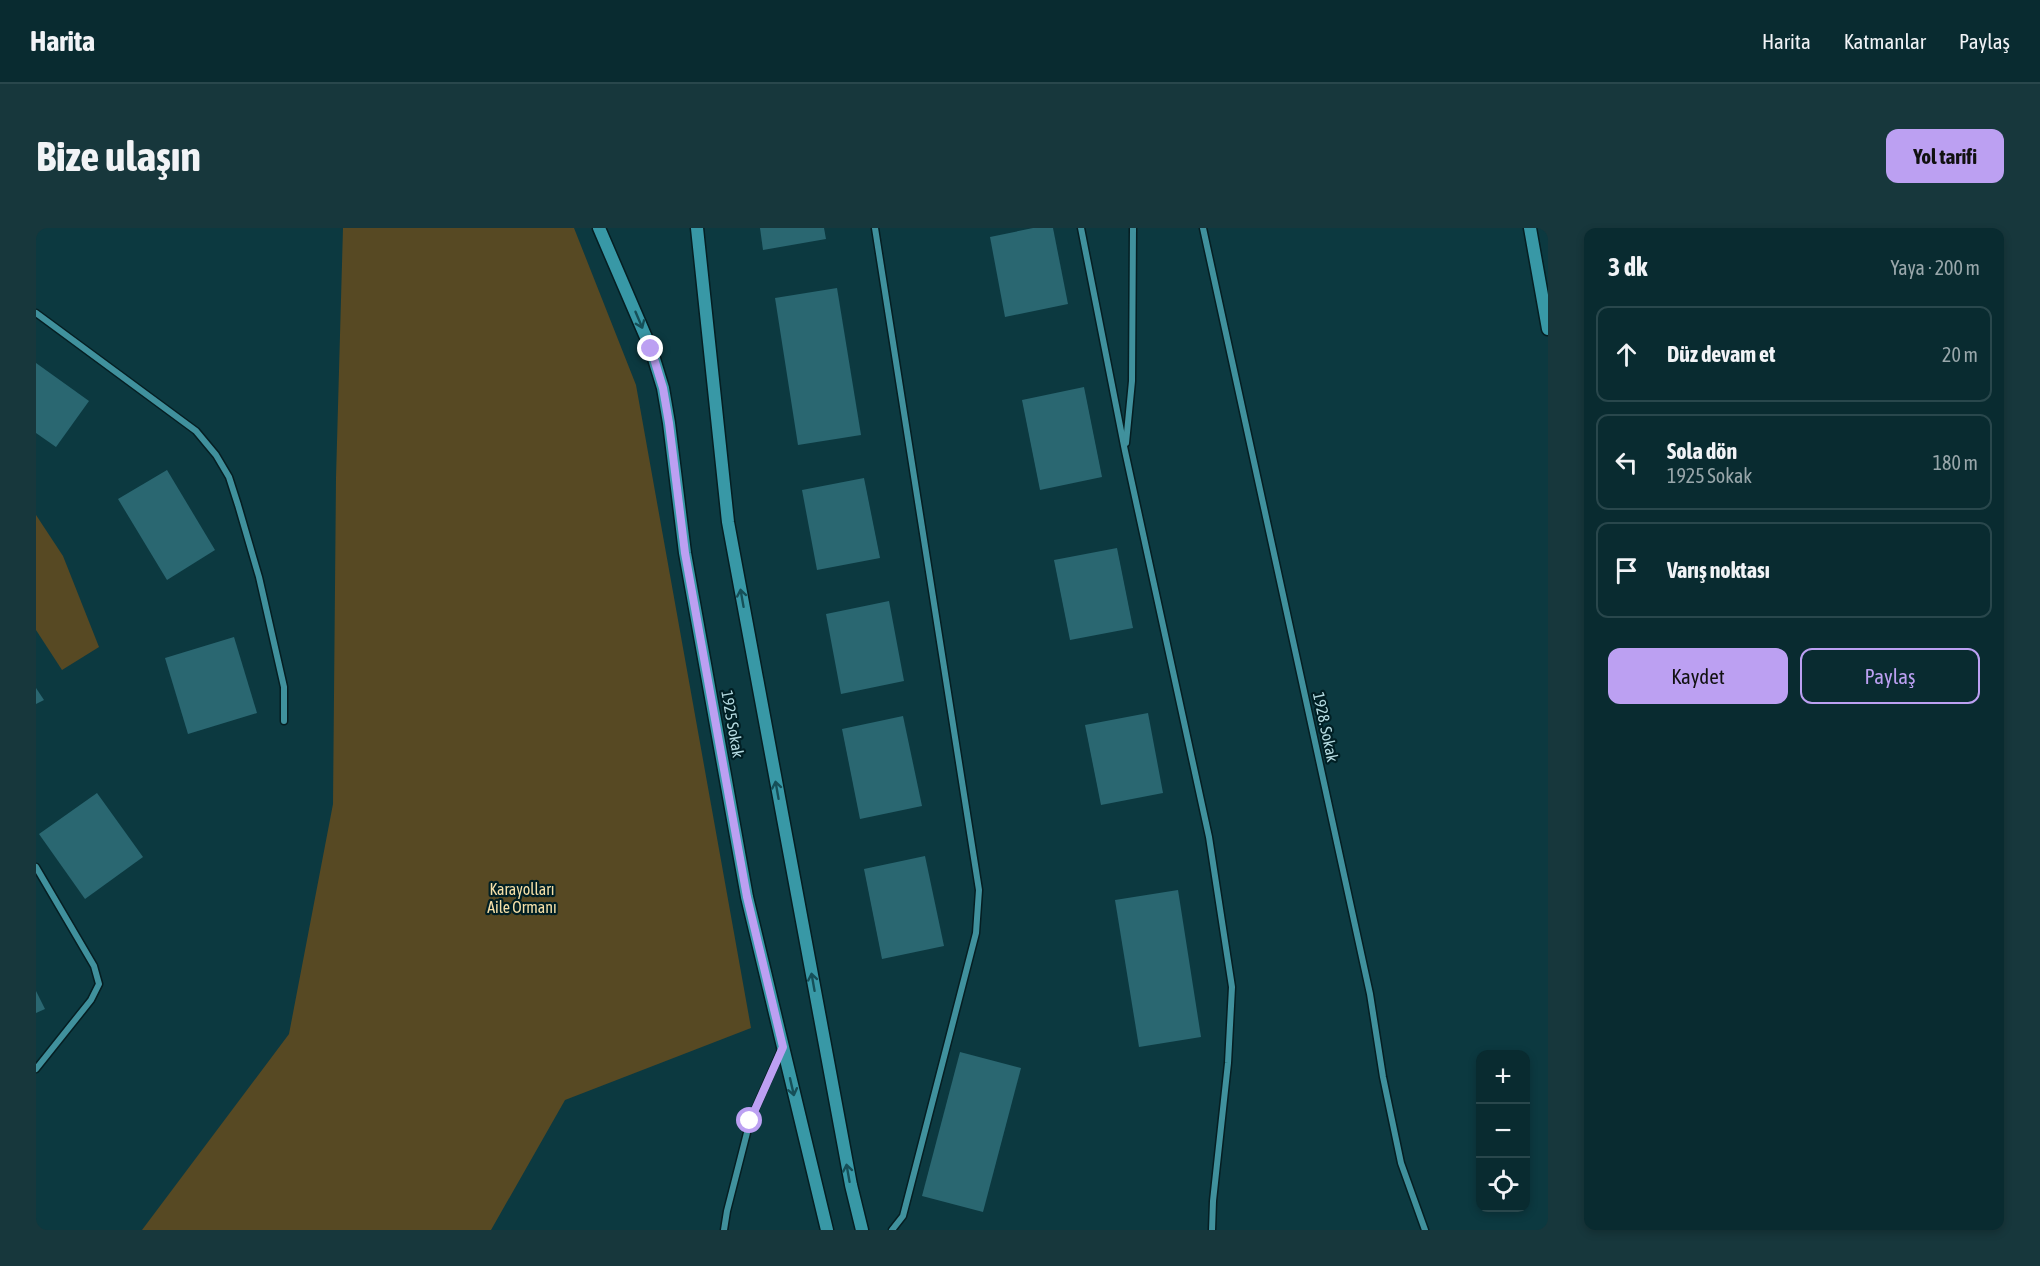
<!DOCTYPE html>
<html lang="tr">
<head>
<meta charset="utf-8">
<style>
	:root { --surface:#092b30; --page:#17373c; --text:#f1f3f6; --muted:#99a7ab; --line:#29474c; --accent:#bca0f2 }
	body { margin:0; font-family:"Asap Condensed",sans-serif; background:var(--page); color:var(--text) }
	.controls { position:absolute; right:18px; bottom:18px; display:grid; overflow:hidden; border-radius:12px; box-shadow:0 3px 9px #0003 }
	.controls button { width:54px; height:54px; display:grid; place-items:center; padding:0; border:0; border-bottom:2px solid var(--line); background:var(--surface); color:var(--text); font:30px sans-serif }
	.stop { position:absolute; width:18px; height:18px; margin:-14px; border:4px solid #bca0f2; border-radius:50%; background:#fff }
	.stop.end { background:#bca0f2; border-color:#fff; box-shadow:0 2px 6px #0008 }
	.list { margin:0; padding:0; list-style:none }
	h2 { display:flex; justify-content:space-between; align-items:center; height:78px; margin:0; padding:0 24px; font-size:26px }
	h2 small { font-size:20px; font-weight:400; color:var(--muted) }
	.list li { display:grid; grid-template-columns:39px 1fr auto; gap:18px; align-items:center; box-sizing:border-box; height:96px; margin:0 12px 12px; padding:0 12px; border:2px solid var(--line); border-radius:12px }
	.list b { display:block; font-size:22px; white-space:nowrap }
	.list p { margin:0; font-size:20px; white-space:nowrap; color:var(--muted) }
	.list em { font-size:20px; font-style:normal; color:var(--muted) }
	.actions { display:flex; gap:12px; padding:18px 24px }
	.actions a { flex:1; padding:14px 0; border:2px solid var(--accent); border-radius:12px; text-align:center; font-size:21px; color:var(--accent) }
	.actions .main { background:var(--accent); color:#111 }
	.icon { flex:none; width:33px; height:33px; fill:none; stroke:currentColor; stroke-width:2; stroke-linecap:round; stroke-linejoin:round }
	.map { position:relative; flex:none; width:1512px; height:1002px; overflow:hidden; border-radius:12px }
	header { display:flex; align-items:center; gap:36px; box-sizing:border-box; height:84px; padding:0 30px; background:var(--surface); border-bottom:2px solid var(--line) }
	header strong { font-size:28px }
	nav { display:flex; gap:33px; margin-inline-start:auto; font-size:21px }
	.intro { display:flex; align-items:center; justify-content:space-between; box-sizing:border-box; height:144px; padding:0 36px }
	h1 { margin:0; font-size:42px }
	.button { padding:15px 27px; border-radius:12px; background:var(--accent); color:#111; font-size:21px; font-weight:700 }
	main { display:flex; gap:36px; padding:0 36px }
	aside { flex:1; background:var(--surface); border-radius:12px; box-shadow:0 3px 9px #0003 }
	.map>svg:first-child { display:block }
	.green { fill:#574923 }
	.building { fill:#2a6771 }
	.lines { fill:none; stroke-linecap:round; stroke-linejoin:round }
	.street-casing { stroke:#051e22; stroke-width:9 }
	.secondary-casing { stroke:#051e22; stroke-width:15 }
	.street { stroke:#40919d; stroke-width:6 }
	.secondary { stroke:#3898a6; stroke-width:12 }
	.oneway { stroke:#164f58 }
	.route { stroke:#bca0f2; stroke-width:8 }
	.labels { text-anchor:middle; stroke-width:4.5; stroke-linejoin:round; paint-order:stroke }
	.street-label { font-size:16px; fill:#b6dce2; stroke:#001f24 }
	.park-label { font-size:16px; fill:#f6e0a8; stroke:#001f24 }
</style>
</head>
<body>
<header>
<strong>Harita</strong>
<nav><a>Harita</a><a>Katmanlar</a><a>Paylaş</a></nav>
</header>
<div class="intro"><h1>Bize ulaşın</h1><a class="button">Yol tarifi</a></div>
<main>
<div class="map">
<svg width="1512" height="1002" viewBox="0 0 1512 1002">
	<rect width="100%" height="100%" fill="#0c3940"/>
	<g class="green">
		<polygon points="307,0 538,0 600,157 715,800 529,872 455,1002 106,1002 253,806 297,576 300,250"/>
		<polygon points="0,287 27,328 63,419 26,442 0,402"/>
	</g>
	<g class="building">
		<polygon points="724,0 788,0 790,11 727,22"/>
		<polygon points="997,0 1017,0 1032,76 969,89 954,9"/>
		<polygon points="801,60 825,207 762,217 739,70"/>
		<polygon points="0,135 53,173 20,219 0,205"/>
		<polygon points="1048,159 1066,249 1004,262 986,172"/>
		<polygon points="131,242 179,322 131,352 82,271"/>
		<polygon points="828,250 844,330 781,342 766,262"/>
		<polygon points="1081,320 1097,400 1034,412 1018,332"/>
		<polygon points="853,373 868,453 805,466 790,386"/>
		<polygon points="198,409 221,485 152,506 129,430"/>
		<polygon points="0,460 8,472 0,476"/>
		<polygon points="1112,485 1127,565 1065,577 1049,497"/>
		<polygon points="867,488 886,578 824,591 806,501"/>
		<polygon points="61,565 107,629 49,671 3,606"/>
		<polygon points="889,628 908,718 846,731 828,641"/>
		<polygon points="1142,662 1165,809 1103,819 1079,672"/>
		<polygon points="0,763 9,781 0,785"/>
		<polygon points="924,824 985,840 947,984 886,968"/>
	</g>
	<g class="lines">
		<g class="street-casing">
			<g id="street">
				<polyline points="839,0 943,662 940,705 867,988 856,1002"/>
				<polyline points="1045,0 1089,223 1173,609 1196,759 1192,835 1177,973 1176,1002"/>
				<polyline points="1167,0 1334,766 1347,849 1365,935 1389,1002"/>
				<polyline points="0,85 160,203 180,227 193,249 202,277 223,349 248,459 248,493"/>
				<polyline points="1090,215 1096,153 1097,0"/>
				<polyline points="0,639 58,738 63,756 55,772 0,841"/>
				<polyline points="688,1002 691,983 714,893 746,820"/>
			</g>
		</g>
		<g class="secondary-casing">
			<g id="secondary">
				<polyline points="563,0 615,121 627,160 633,195 649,325 711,669 791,1002"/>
				<polyline points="661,0 692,294 815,957 826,1002"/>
				<polyline points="1494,0 1512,101"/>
			</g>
		</g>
		<use href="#street" class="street"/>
		<use href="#secondary" class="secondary"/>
	</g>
	<defs><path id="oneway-shaft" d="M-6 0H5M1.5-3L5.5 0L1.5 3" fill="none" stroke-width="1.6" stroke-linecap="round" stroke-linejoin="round" transform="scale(1.5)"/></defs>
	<g class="oneway">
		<use href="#oneway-shaft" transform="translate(603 92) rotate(67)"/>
		<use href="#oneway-shaft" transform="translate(706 370) rotate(-100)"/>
		<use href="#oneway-shaft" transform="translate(741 562) rotate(-100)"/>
		<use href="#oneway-shaft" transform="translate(777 754) rotate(-100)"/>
		<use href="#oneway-shaft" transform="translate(756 859) rotate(77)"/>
		<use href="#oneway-shaft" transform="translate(812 945) rotate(-100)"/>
	</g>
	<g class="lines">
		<polyline class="route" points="615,121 627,160 633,195 649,325 711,669 747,819 714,893"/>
	</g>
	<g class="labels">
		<g class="street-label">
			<text transform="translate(697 496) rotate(80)" y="6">1925 Sokak</text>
			<text transform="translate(1290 499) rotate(78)" y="6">1928. Sokak</text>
		</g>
		<g class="park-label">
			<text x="486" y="667">Karayolları<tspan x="486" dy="18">Aile Ormanı</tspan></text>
		</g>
	</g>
</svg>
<div class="controls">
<button>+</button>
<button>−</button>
<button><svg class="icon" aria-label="locate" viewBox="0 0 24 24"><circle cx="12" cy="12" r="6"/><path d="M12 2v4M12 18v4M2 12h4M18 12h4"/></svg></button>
</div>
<div class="stop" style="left:714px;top:893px"></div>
<div class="stop end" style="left:615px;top:121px"></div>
</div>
<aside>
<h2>3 dk<small>Yaya · 200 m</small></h2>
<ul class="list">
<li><svg class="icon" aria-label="ahead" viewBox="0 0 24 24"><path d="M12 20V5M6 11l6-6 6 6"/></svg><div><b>Düz devam et</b></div><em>20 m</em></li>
<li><svg class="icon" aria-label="left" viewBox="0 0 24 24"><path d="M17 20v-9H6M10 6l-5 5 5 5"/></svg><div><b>Sola dön</b><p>1925 Sokak</p></div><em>180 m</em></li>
<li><svg class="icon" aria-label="arrive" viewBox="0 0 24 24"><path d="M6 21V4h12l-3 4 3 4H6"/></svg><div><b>Varış noktası</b></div></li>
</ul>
<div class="actions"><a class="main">Kaydet</a><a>Paylaş</a></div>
</aside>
</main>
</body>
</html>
